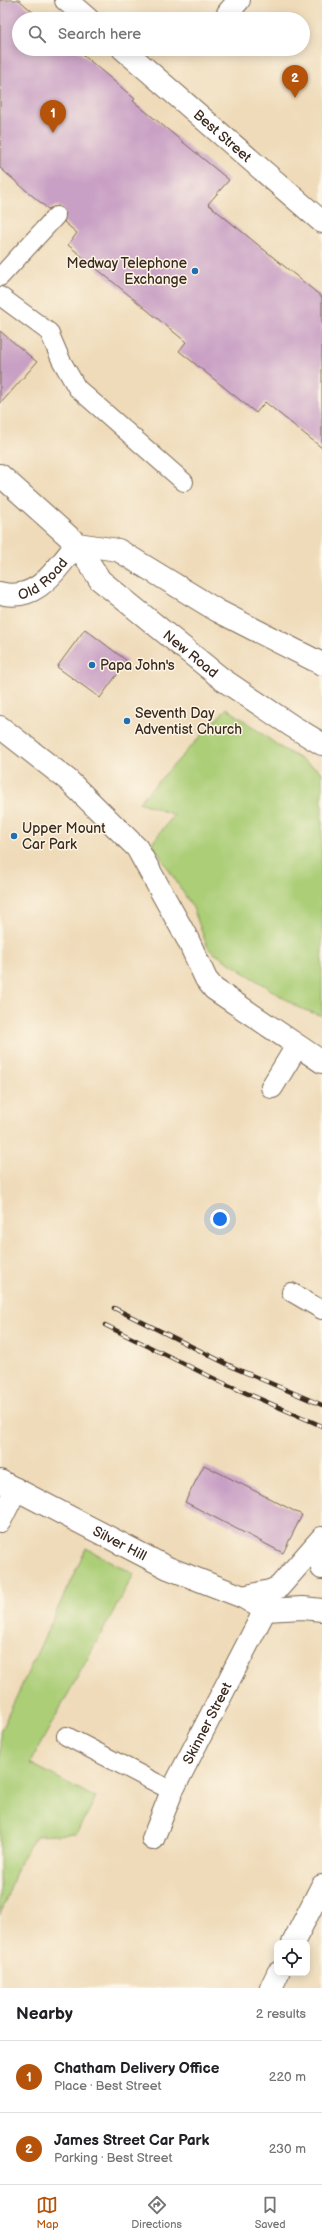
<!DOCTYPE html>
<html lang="en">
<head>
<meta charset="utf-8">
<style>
	:root { --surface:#fff; --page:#f6f6f6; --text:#202124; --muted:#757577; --line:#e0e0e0; --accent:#b45309 }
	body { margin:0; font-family:"Balsamiq Sans",sans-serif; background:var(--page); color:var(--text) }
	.controls { position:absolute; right:12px; bottom:12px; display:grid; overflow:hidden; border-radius:8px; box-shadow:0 2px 10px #0003 }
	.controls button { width:36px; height:36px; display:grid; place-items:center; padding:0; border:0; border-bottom:1px solid var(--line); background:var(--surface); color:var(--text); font:20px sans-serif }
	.you { position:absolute; left:220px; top:1219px; width:14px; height:14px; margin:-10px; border:3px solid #fff; border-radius:50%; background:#1a73e8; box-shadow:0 0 0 6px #1a73e833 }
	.badge { display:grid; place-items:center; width:26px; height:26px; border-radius:50%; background:var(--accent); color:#fff; font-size:13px; font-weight:700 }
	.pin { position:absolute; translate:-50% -33px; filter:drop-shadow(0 1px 2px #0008) }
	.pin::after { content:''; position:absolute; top:21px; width:14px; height:12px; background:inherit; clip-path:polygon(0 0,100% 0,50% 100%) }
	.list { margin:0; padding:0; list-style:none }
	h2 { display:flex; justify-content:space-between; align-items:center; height:52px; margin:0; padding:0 16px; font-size:17px }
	h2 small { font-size:13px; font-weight:400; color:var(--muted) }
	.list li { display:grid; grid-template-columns:26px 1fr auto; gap:12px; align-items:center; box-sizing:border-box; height:72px; padding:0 16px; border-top:1px solid var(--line) }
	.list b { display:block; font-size:15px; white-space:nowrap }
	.list p { margin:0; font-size:13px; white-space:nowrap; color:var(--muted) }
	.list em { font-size:13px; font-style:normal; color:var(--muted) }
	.icon { flex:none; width:22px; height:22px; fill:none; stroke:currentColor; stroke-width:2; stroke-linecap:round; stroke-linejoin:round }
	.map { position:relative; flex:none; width:322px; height:1988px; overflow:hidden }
	.search { position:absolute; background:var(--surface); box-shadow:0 2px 10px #0003; left:12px; right:12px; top:12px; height:44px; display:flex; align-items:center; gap:10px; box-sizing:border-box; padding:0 14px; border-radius:22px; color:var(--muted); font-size:15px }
	.sheet { height:196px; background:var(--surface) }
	nav { display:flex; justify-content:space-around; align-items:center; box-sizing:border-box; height:56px; border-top:1px solid var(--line); background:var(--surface); font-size:11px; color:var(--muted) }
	nav a { display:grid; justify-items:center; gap:2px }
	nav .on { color:var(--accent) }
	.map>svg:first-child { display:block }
	.green { fill:#abce77; stroke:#737c4a }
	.building { fill:#c9a0c5 }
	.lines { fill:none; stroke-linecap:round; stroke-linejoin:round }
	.lane-casing { stroke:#7a6855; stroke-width:20 }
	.street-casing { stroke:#7a6855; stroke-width:24 }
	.primary-casing { stroke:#7a6855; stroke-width:24 }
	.lane { stroke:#fff; stroke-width:18 }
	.street { stroke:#fff; stroke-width:22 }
	.primary { stroke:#fff; stroke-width:22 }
	.rail-casing { stroke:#3b2a1e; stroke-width:4.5 }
	.rail { stroke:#fcf5e5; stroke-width:3; stroke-dasharray:9; stroke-linecap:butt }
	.poi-dot { fill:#1f6fb2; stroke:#fcf5e5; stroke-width:1.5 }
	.labels { text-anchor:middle; stroke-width:3; stroke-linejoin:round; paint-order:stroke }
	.street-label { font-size:14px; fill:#3b2a1e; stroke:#fcf5e5 }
	.poi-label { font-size:14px; fill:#3b2a1e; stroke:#fcf5e5; text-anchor:start }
</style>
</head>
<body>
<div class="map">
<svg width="322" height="1988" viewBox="0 0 322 1988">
	<rect width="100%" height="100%" fill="#fcf5e5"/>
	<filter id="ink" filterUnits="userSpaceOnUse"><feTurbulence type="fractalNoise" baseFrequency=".025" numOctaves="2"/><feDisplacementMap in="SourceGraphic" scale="8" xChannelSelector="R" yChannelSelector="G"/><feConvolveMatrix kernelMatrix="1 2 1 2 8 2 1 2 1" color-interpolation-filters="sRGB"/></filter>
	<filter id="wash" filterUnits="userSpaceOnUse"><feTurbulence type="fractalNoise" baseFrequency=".012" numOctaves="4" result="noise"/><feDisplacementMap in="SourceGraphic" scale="16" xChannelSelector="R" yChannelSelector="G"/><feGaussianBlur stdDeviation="0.9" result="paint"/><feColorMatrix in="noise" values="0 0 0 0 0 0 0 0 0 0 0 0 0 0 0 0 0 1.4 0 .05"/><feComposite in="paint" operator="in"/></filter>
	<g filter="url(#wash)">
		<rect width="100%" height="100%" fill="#efdbba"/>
		<g class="green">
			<polygon points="227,708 280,747 322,772 322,1016 299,1008 211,951 207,946 193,908 152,843 174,815 139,802"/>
			<polygon points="86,1548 134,1574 30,1763 96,1798 76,1834 36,1836 21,1859 0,1915 0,1732"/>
		</g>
		<g id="blocks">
			<g class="building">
				<polygon points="0,0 19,0 41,19 19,19 19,49 76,49 135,99 133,101 229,180 208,204 322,297 322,448 265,402 256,413 179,351 186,342 68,245 77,233 64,222 66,213 63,209 58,206 48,209 0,168"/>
				<polygon points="0,331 37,362 0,404"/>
				<polygon points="85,629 127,661 100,698 57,667"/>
				<polygon points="204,1465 302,1515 283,1553 185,1502"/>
			</g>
		</g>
	</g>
	<g filter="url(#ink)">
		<use href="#blocks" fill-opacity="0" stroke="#7a6855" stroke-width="1"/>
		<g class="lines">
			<g class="lane-casing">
				<g id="lane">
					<polyline points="0,277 56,216"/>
					<polyline points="0,296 49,332 61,360 77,388 184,482"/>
					<polyline points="291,1292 322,1310"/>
					<polyline points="66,1736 172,1791"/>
				</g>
			</g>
			<g class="street-casing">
				<g id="street">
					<polyline points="228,13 239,0"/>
					<path id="s1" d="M0 593C37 603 56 569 77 544"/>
					<polyline points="0,727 68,780 137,848 188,940 206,979 214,989 322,1062"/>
					<polyline points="272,1087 297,1046"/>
					<path id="s2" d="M0 1481 168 1568 243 1597 265 1610 303 1608 322 1610"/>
					<polyline points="0,1521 16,1489"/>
					<polyline points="322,1557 322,1568"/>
					<polyline points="243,1597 270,1591 279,1587 322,1538"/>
					<path id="s3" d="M153 1839 172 1791 265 1610"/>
					<polyline points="293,1943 322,1886"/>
					<polyline points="271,1988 278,1973"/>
				</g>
			</g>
			<g class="primary-casing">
				<g id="primary">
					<polyline points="66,0 88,19"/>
					<path id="s4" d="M123 49 322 222"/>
					<path id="s5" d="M0 475 77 544 100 580 222 679 292 726 322 744"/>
					<polyline points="77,544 118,550 218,611 322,664"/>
				</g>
			</g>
			<use href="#lane" class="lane"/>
			<use href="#street" class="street"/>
			<use href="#primary" class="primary"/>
			<g class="rail-casing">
				<g id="rail">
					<polyline points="114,1308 237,1369 322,1405"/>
					<polyline points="105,1325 221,1382 322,1426"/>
				</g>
			</g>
			<use href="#rail" class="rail"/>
		</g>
	</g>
	<g class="poi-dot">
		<circle cx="195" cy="271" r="4"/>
		<circle cx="92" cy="665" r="4"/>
		<circle cx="127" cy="721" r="4"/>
		<circle cx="14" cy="836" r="4"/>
	</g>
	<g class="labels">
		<g class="street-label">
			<text dy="5" stroke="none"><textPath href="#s4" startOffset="132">Best Street</textPath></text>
			<text dy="5" stroke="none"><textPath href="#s1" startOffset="48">Old Road</textPath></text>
			<text dy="5" stroke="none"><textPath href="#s5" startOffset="263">New Road</textPath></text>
			<text dy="5" stroke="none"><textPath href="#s2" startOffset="135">Silver Hill</textPath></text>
			<text dy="5" stroke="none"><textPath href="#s3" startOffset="128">Skinner Street</textPath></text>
		</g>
		<g class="poi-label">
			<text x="187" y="268" text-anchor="end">Medway Telephone<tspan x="187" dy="16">Exchange</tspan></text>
			<text x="100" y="670">Papa John's</text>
			<text x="135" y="718">Seventh Day<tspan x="135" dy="16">Adventist Church</tspan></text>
			<text x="22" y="833">Upper Mount<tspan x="22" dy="16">Car Park</tspan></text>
		</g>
	</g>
</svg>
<div class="controls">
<button><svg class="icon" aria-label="locate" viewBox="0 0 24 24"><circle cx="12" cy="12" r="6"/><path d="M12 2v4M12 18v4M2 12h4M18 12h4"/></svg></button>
</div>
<div class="you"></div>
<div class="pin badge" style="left:53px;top:133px">1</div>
<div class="pin badge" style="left:295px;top:98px">2</div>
<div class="search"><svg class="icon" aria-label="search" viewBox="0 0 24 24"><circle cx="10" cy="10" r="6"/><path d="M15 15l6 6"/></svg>Search here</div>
</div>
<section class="sheet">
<h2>Nearby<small>2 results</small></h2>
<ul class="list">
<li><span class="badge">1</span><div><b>Chatham Delivery Office</b><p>Place · Best Street</p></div><em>220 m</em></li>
<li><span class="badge">2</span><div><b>James Street Car Park</b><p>Parking · Best Street</p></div><em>230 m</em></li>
</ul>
</section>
<nav>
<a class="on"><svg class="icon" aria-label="map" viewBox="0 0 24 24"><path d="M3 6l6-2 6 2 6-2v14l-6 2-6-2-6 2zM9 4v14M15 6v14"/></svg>Map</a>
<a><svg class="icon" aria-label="directions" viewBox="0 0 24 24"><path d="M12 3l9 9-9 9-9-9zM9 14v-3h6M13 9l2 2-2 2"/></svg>Directions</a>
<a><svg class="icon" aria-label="saved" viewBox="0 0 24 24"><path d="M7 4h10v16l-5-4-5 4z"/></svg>Saved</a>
</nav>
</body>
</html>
